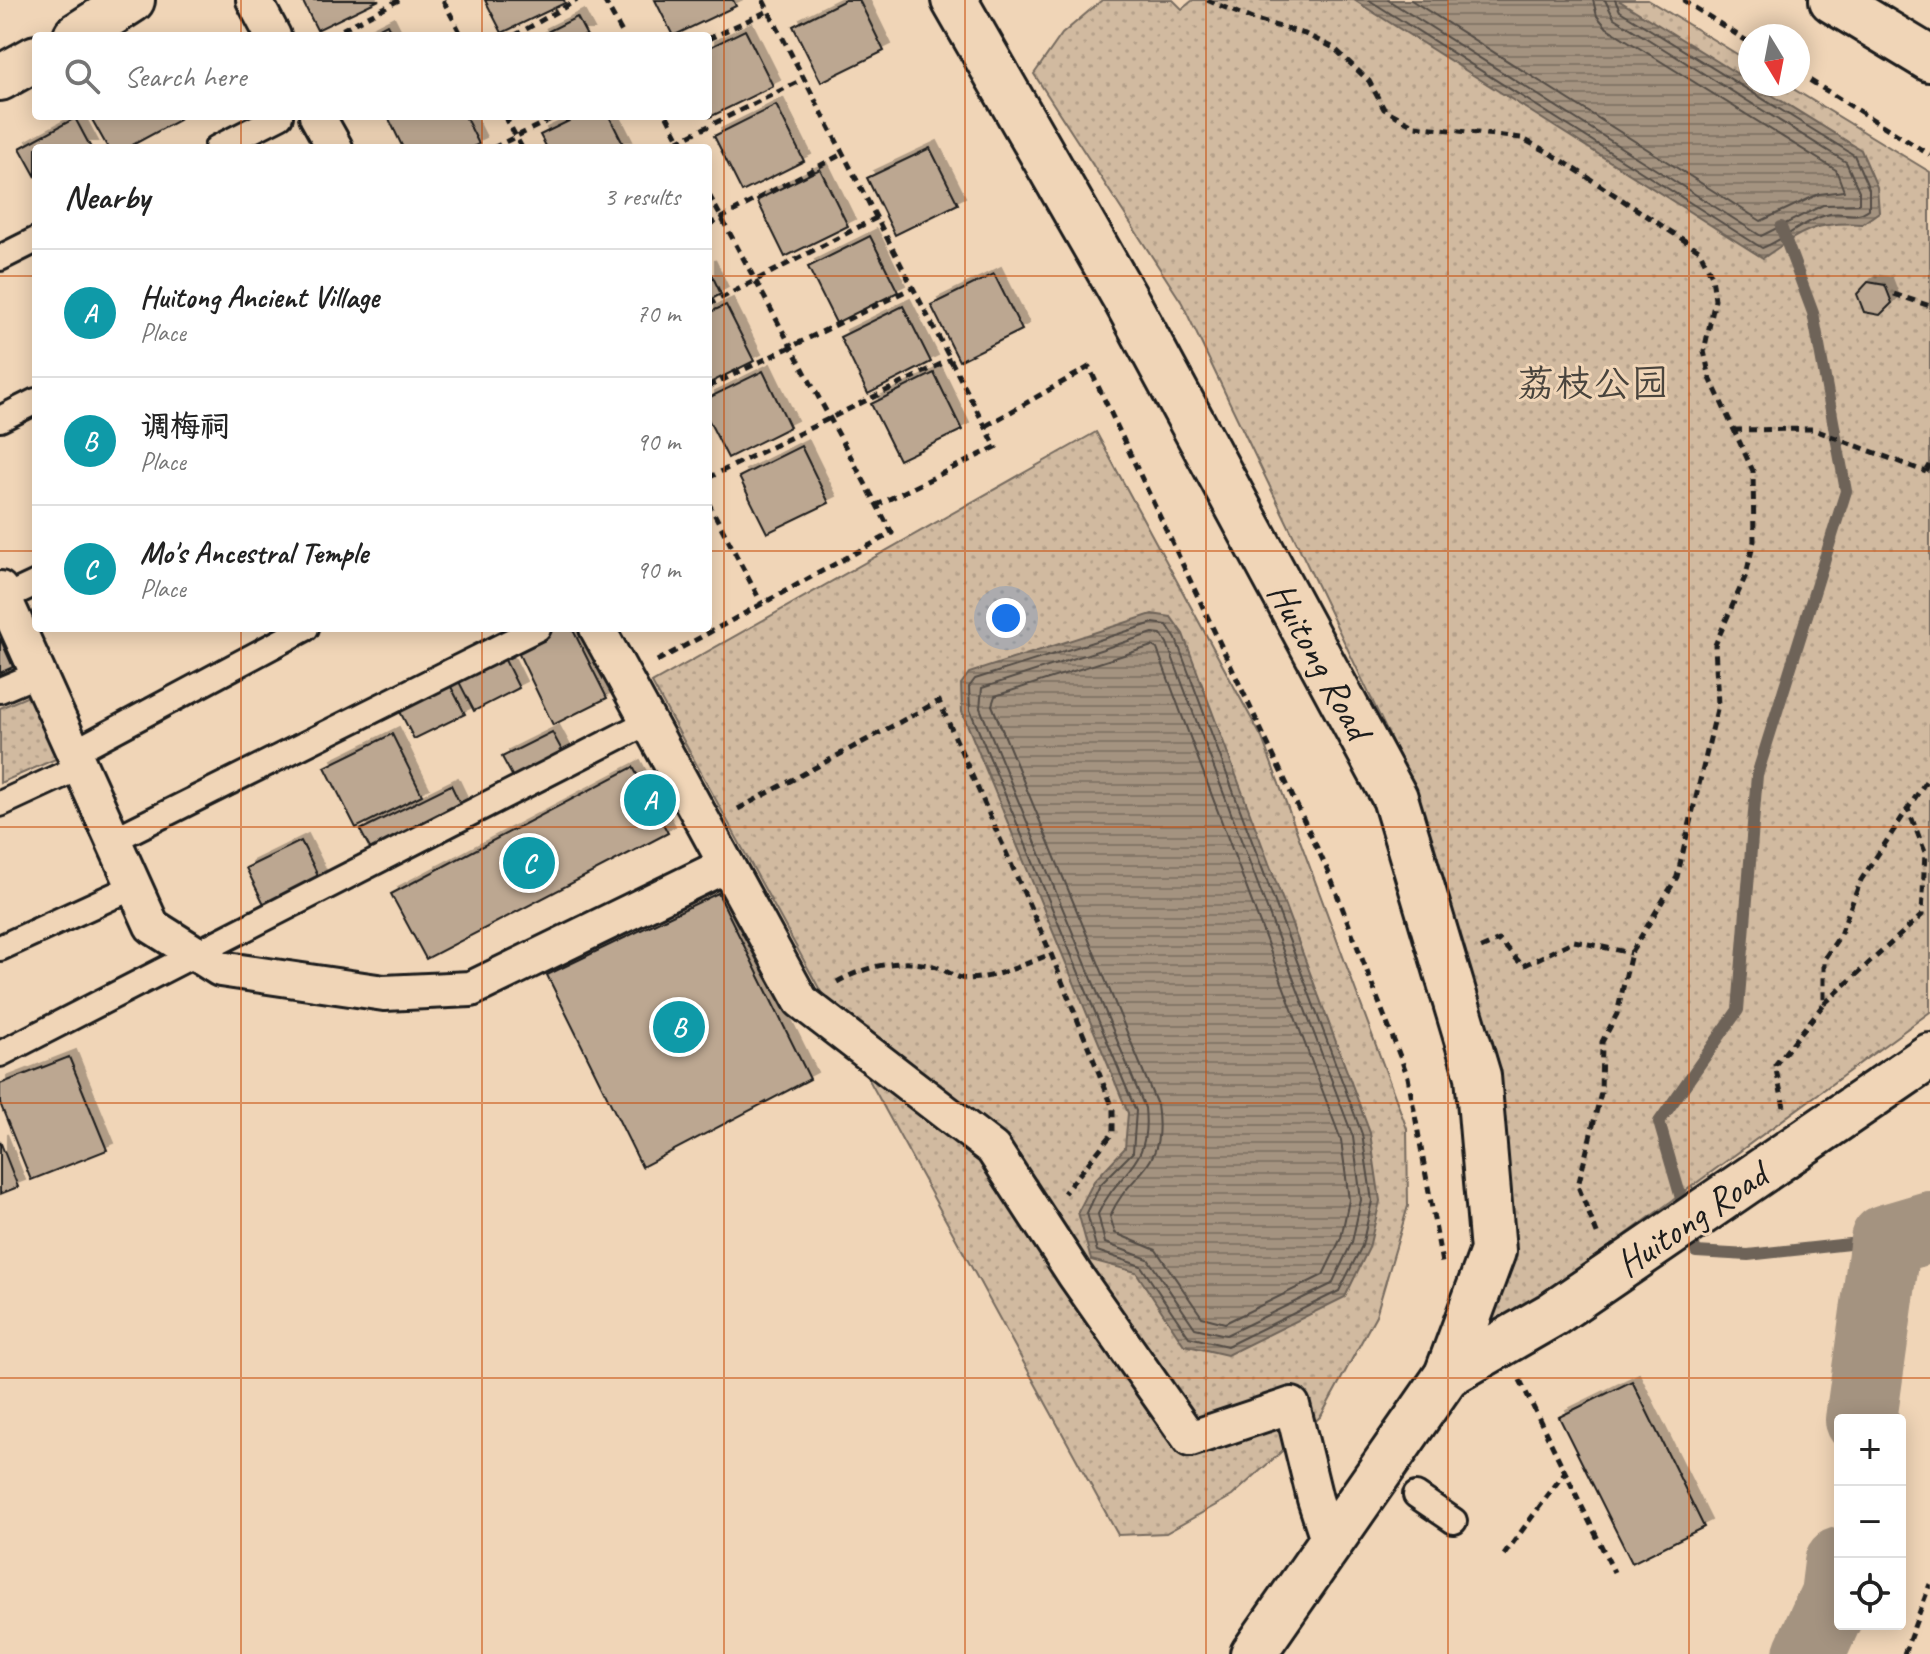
<!DOCTYPE html>
<html lang="en">
<head>
<meta charset="utf-8">
<style>
	:root { --surface:#fff; --page:#f2f2f2; --text:#222; --muted:#767676; --line:#e0e0e0; --accent:#1f6fb2 }
	body { margin:0; font-family:Caveat,"LXGW WenKai TC",sans-serif; background:var(--page); color:var(--text) }
	.controls { position:absolute; right:24px; bottom:24px; display:grid; overflow:hidden; border-radius:8px; box-shadow:0 4px 20px #0003 }
	.controls button { width:72px; height:72px; display:grid; place-items:center; padding:0; border:0; border-bottom:2px solid var(--line); background:var(--surface); color:var(--text); font:40px sans-serif }
	.compass { position:absolute; left:1738px; top:24px; width:72px; height:72px; border-radius:50%; background:var(--surface); box-shadow:0 4px 20px #0003; rotate:170deg }
	.you { position:absolute; left:1006px; top:618px; width:28px; height:28px; margin:-20px; border:6px solid #fff; border-radius:50%; background:#1a73e8; box-shadow:0 0 0 12px #1a73e833 }
	.badge { display:grid; place-items:center; width:52px; height:52px; border-radius:50%; background:var(--accent); color:#fff; font-size:26px; font-weight:700 }
	.pin { position:absolute; translate:-50% -50%; border:4px solid #fff; box-shadow:0 2px 8px #0006 }
	.list { margin:0; padding:0; list-style:none }
	h2 { display:flex; justify-content:space-between; align-items:center; height:104px; margin:0; padding:0 32px; font-size:34px }
	h2 small { font-size:26px; font-weight:400; color:var(--muted) }
	.list li { display:grid; grid-template-columns:52px 1fr auto; gap:24px; align-items:center; box-sizing:border-box; height:128px; padding:0 32px; border-top:2px solid var(--line) }
	.list b { display:block; font-size:30px; white-space:nowrap }
	.list p { margin:0; font-size:26px; white-space:nowrap; color:var(--muted) }
	.list em { font-size:26px; font-style:normal; color:var(--muted) }
	.icon { flex:none; width:44px; height:44px; fill:none; stroke:currentColor; stroke-width:2; stroke-linecap:round; stroke-linejoin:round }
	.map { position:relative; flex:none; width:1930px; height:1654px; overflow:hidden }
	.search { position:absolute; background:var(--surface); box-shadow:0 4px 20px #0003; left:32px; top:32px; width:680px; height:88px; display:flex; align-items:center; gap:20px; box-sizing:border-box; padding:0 28px; border-radius:8px; color:var(--muted); font-size:30px }
	.panel { position:absolute; background:var(--surface); box-shadow:0 4px 20px #0003; left:32px; top:144px; width:680px; height:488px; border-radius:8px }
	.map>svg:first-child { display:block }
	.park { fill:url(#park-dots); stroke:#766b5e; stroke-width:2 }
	.water { fill:url(#water-rules); stroke:#6e6358; stroke-width:2 }
	.lines { fill:none; stroke-linecap:round; stroke-linejoin:round }
	.shore { stroke:#524c44; stroke-width:2 }
	.stream { stroke:#6e6358; stroke-width:12 }
	.river { stroke:#a49380; stroke-width:72 }
	.building { fill:#bca791; stroke:#1c1c1c; stroke-width:2; filter:url(#shadow) }
	.service-casing { stroke:#1c1c1c; stroke-width:30 }
	.pedestrian-casing { stroke:#1c1c1c; stroke-width:40 }
	.minor-casing { stroke:#1c1c1c; stroke-width:50 }
	.tertiary-casing { stroke:#1c1c1c; stroke-width:50 }
	.path { stroke:#1c1c1c; stroke-width:5; stroke-dasharray:8 6; stroke-linecap:butt }
	.service { stroke:#f0d5b7; stroke-width:24 }
	.pedestrian { stroke:#f0d5b7; stroke-width:34 }
	.minor { stroke:#f0d5b7; stroke-width:44 }
	.tertiary { stroke:#f0d5b7; stroke-width:44 }
	.grid { fill:none; stroke:#c9500e; stroke-width:2; stroke-opacity:0.55 }
	.labels { text-anchor:middle; stroke-width:6; stroke-linejoin:round; paint-order:stroke }
	.park-label { font-size:38px; fill:#49443d; stroke:#f0d5b7 }
	.street-label { font-size:38px; fill:#1c1c1c; stroke:#f0d5b7 }
</style>
</head>
<body>
<div class="map">
<svg width="1930" height="1654" viewBox="0 0 1930 1654">
	<defs>
		<pattern id="park-dots" width="8" height="8" patternUnits="userSpaceOnUse" patternTransform="scale(2)"><rect width="8" height="8" fill="#d1baa0"/><path d="M2 2h.1M6 6h.1" fill="none" stroke="#b39f89" stroke-width="1.8" stroke-linecap="round"/></pattern>
		<pattern id="water-rules" width="6" height="5" patternUnits="userSpaceOnUse" patternTransform="scale(2)"><rect width="6" height="5" fill="#a49380"/><path d="M0 2.5h6" fill="none" stroke="#857768"/></pattern>
		<filter id="shadow"><feDropShadow dx="7" dy="-7" stdDeviation="0" flood-color="#0004"/></filter>
	</defs>
	<rect width="100%" height="100%" fill="#f0d5b7"/>
	<filter id="ink" filterUnits="userSpaceOnUse"><feTurbulence type="fractalNoise" baseFrequency=".0125" numOctaves="2"/><feDisplacementMap in="SourceGraphic" scale="16" xChannelSelector="R" yChannelSelector="G"/><feConvolveMatrix kernelMatrix="1 2 1 2 8 2 1 2 1" color-interpolation-filters="sRGB"/></filter>
	<g filter="url(#ink)">
		<g class="park">
			<polygon points="1102,0 1173,0 1182,9 1193,0 1648,0 1750,62 1750,84 1785,84 1930,172 1930,1012 1486,1337 1495,1077 1417,794 1182,303 1034,74 1062,34"/>
			<polygon points="1096,432 1262,738 1407,1129 1408,1206 1376,1315 1321,1416 1232,1496 1166,1533 1118,1535 652,683"/>
			<polygon points="31,695 58,758 0,783 0,708"/>
		</g>
		<g class="water">
			<path d="M1354 0H1618L1861 150 1877 187 1879 212 1862 224C1815 221 1801 232 1763 258Z"/>
			<polygon points="1152,614 1171,617 1183,634 1370,1133 1380,1201 1369,1248 1345,1297 1227,1355 1184,1345 1136,1272 1091,1260 1078,1212 1094,1181 1125,1148 1128,1113 962,712 961,684 969,673"/>
		</g>
		<g class="lines">
			<g class="shore">
				<path d="M1369 0 1762 248C1783 240 1802 222 1826 215 1842 210 1854 220 1869 209V189L1854 155 1620 11 1615 0"/>
				<polyline points="1388,0 1761,236 1823,205 1859,204 1859,191 1846,162 1614,18 1605,0"/>
				<polyline points="1411,0 1761,221 1819,194 1844,191 1836,170 1607,28 1597,16 1593,0"/>
				<polygon points="1153,623 1167,625 1176,639 1362,1134 1372,1201 1362,1246 1339,1291 1227,1346 1189,1337 1141,1266 1097,1251 1087,1213 1100,1185 1133,1152 1136,1111 970,710 969,687 975,679"/>
				<path d="M1153 633 1161 634 1167 643 1353 1137 1361 1200 1352 1242 1332 1284 1226 1335 1195 1328 1148 1259 1105 1243 1098 1214C1120 1167 1151 1169 1145 1108L980 708 982 688Z"/>
				<path d="M1152 646 1157 649 1341 1140 1349 1200 1341 1238 1323 1275 1225 1323 1202 1317 1156 1250 1115 1233 1110 1216C1131 1168 1167 1173 1157 1105L992 705 995 696Z"/>
			</g>
			<g class="stream">
				<polyline points="1685,1212 1659,1122 1738,1010 1757,775 1846,491 1813,313 1781,227"/>
				<polyline points="1690,1230 1696,1252 1748,1255 1886,1240"/>
			</g>
			<g class="river">
				<polyline points="1861,1420 1886,1240 1930,1227"/>
				<polyline points="1809,1654 1836,1595 1840,1563"/>
			</g>
		</g>
		<g class="building">
			<polygon points="302,0 379,0 317,30"/>
			<polygon points="485,0 564,0 565,3 502,33"/>
			<polygon points="655,0 733,0 736,6 673,36"/>
			<polygon points="845,0 859,0 884,51 821,82 793,26"/>
			<polygon points="577,17 587,36 539,36"/>
			<polygon points="387,24 393,36 364,36"/>
			<polygon points="745,30 773,86 710,117 708,48"/>
			<polygon points="776,105 804,161 742,192 714,136"/>
			<polygon points="90,116 176,116 179,120 127,148 108,148"/>
			<polygon points="395,116 465,116 479,144 471,148 403,148 389,119"/>
			<polygon points="579,116 609,116 625,148 547,148 540,135"/>
			<polygon points="75,118 91,148 36,148 36,177 20,148"/>
			<polygon points="930,148 958,204 895,235 867,178"/>
			<polygon points="820,169 848,226 785,257 757,200"/>
			<polygon points="870,236 898,292 836,323 808,267"/>
			<polygon points="708,267 721,294 708,301"/>
			<polygon points="994,274 1022,330 959,361 931,305"/>
			<polygon points="1868,282 1885,285 1892,303 1880,315 1864,312 1857,294"/>
			<polygon points="726,305 754,361 708,384 708,313"/>
			<polygon points="903,306 931,362 868,394 840,337"/>
			<polygon points="763,371 790,427 728,458 708,419 708,398"/>
			<polygon points="934,373 962,430 899,460 871,404"/>
			<polygon points="801,446 829,503 767,533 739,477"/>
			<polygon points="546,628 572,628 607,698 553,725 514,644"/>
			<polygon points="0,638 13,667 0,673"/>
			<polygon points="500,650 519,688 474,711 454,672"/>
			<polygon points="445,675 465,714 414,739 394,700"/>
			<polygon points="552,732 565,756 515,781 502,757"/>
			<polygon points="392,734 422,795 356,828 325,767"/>
			<polygon points="633,767 668,833 426,959 391,894"/>
			<polygon points="451,785 463,810 373,854 360,830"/>
			<polygon points="301,841 320,879 265,906 246,868"/>
			<polygon points="718,893 810,1079 642,1167 547,975"/>
			<polygon points="69,1057 107,1150 31,1180 0,1103 0,1084"/>
			<polygon points="0,1141 18,1187 0,1194"/>
			<polygon points="1632,1381 1704,1527 1632,1563 1559,1417"/>
		</g>
		<g class="lines">
			<g class="service-casing">
				<g id="service">
					<polyline points="217,148 280,116"/>
					<polyline points="0,258 36,240"/>
					<polyline points="0,419 36,401"/>
					<polyline points="4,598 36,583"/>
					<polyline points="0,690 38,674"/>
					<polyline points="74,752 306,628"/>
					<polyline points="0,804 80,767"/>
					<polyline points="113,840 538,628"/>
					<polyline points="0,948 135,886"/>
					<polyline points="0,1054 648,722"/>
					<polyline points="1416,1495 1454,1521"/>
				</g>
			</g>
			<g class="pedestrian-casing">
				<g id="pedestrian">
					<polyline points="254,0 273,36"/>
					<polyline points="317,116 335,148"/>
					<polyline points="0,589 152,926 220,969 384,993 471,989 726,865"/>
					<polyline points="597,628 801,1001 993,1149 1075,1275 1190,1439 1292,1405 1315,1499 1330,1545"/>
				</g>
			</g>
			<g class="minor-casing">
				<g id="minor">
					<polyline points="954,0 1125,298 1395,798 1478,1076 1493,1251 1447,1375 1253,1654"/>
					<polyline points="76,36 132,0"/>
					<polyline points="0,78 36,58"/>
					<polyline points="1447,1375 1553,1314 1930,1056"/>
				</g>
			</g>
			<g class="tertiary-casing">
				<polyline id="tertiary" points="1832,0 1930,59"/>
			</g>
			<g class="path">
				<polyline points="443,0 462,36"/>
				<polyline points="604,0 624,36"/>
				<polyline points="763,0 996,447 877,505"/>
				<polyline points="1207,0 1252,19 1305,34 1334,48 1369,81 1384,109 1415,126 1521,138 1552,154 1699,250 1712,276 1715,300 1704,351 1710,378 1753,471 1754,541 1746,575 1715,645 1718,705 1677,877 1631,953 1617,1014 1602,1042 1601,1093 1578,1186 1598,1236"/>
				<polyline points="1683,0 1750,43"/>
				<polyline points="330,36 399,0"/>
				<polyline points="514,36 577,0"/>
				<polyline points="708,39 770,10"/>
				<polyline points="1798,73 1930,155"/>
				<polyline points="505,116 522,148"/>
				<polyline points="667,116 684,148"/>
				<polyline points="493,148 557,116"/>
				<polyline points="664,148 806,78"/>
				<polyline points="708,225 844,153"/>
				<polyline points="1894,294 1930,306"/>
				<polyline points="708,305 878,217"/>
				<polyline points="708,387 914,287"/>
				<polyline points="986,426 1089,367 1328,871 1408,1077 1442,1263"/>
				<polyline points="1734,430 1812,429 1926,472"/>
				<polyline points="1930,465 1926,472 1930,474"/>
				<polyline points="708,478 951,359"/>
				<polyline points="708,502 762,604"/>
				<polyline points="657,661 892,533 708,193"/>
				<polyline points="738,809 939,701 1051,954 1113,1108 1113,1133 1064,1193"/>
				<polyline points="1481,948 1499,940 1523,966 1574,941 1631,953"/>
				<path d="M837 982C866 966 899 958 933 966 945 969 956 979 968 979 997 978 1024 964 1051 954"/>
				<polyline points="1824,1004 1922,915 1925,852 1908,809"/>
				<polyline points="1784,1107 1775,1065 1824,1004 1824,959 1839,937 1861,880 1930,775"/>
				<polyline points="1520,1380 1614,1572"/>
				<polyline points="1504,1555 1565,1472"/>
				<polyline points="1904,1654 1930,1584"/>
			</g>
			<use href="#service" class="service"/>
			<use href="#pedestrian" class="pedestrian"/>
			<use href="#minor" class="minor"/>
			<use href="#tertiary" class="tertiary"/>
		</g>
	</g>
	<path class="grid" d="M241 0V36M482 0V36M724 0V1654M965 0V1654M1206 0V1654M1448 0V1654M1689 0V1654M241 116V148M482 116V148M0 276H36M708 276H1930M0 551H36M708 551H1930M241 628V1654M482 628V1654M0 827H1930M0 1103H1930M0 1378H1930"/>
	<g class="labels">
		<g class="park-label">
			<text x="1593" y="396">荔枝公园</text>
		</g>
		<g class="street-label">
			<text transform="translate(1320 660) rotate(61)" y="13">Huitong Road</text>
			<text transform="translate(1691 1219) rotate(-34)" y="13">Huitong Road</text>
		</g>
	</g>
</svg>
<div class="controls">
<button>+</button>
<button>−</button>
<button><svg class="icon" aria-label="locate" viewBox="0 0 24 24"><circle cx="12" cy="12" r="6"/><path d="M12 2v4M12 18v4M2 12h4M18 12h4"/></svg></button>
</div>
<svg class="compass" viewBox="-18 -18 36 36"><path d="M0-13l5 13h-10z" fill="#e53935"/><path d="M0 13l5-13h-10z" fill="#767676"/></svg>
<div class="you"></div>
<div class="pin badge" style="left:650px;top:800px;background:#0f9aa8">A</div>
<div class="pin badge" style="left:679px;top:1027px;background:#0f9aa8">B</div>
<div class="pin badge" style="left:529px;top:863px;background:#0f9aa8">C</div>
<div class="search"><svg class="icon" aria-label="search" viewBox="0 0 24 24"><circle cx="10" cy="10" r="6"/><path d="M15 15l6 6"/></svg>Search here</div>
<section class="panel">
<h2>Nearby<small>3 results</small></h2>
<ul class="list">
<li><span class="badge" style="background:#0f9aa8">A</span><div><b>Huitong Ancient Village</b><p>Place</p></div><em>70 m</em></li>
<li><span class="badge" style="background:#0f9aa8">B</span><div><b>调梅祠</b><p>Place</p></div><em>90 m</em></li>
<li><span class="badge" style="background:#0f9aa8">C</span><div><b>Mo's Ancestral Temple</b><p>Place</p></div><em>90 m</em></li>
</ul>
</section>
</div>
</body>
</html>
